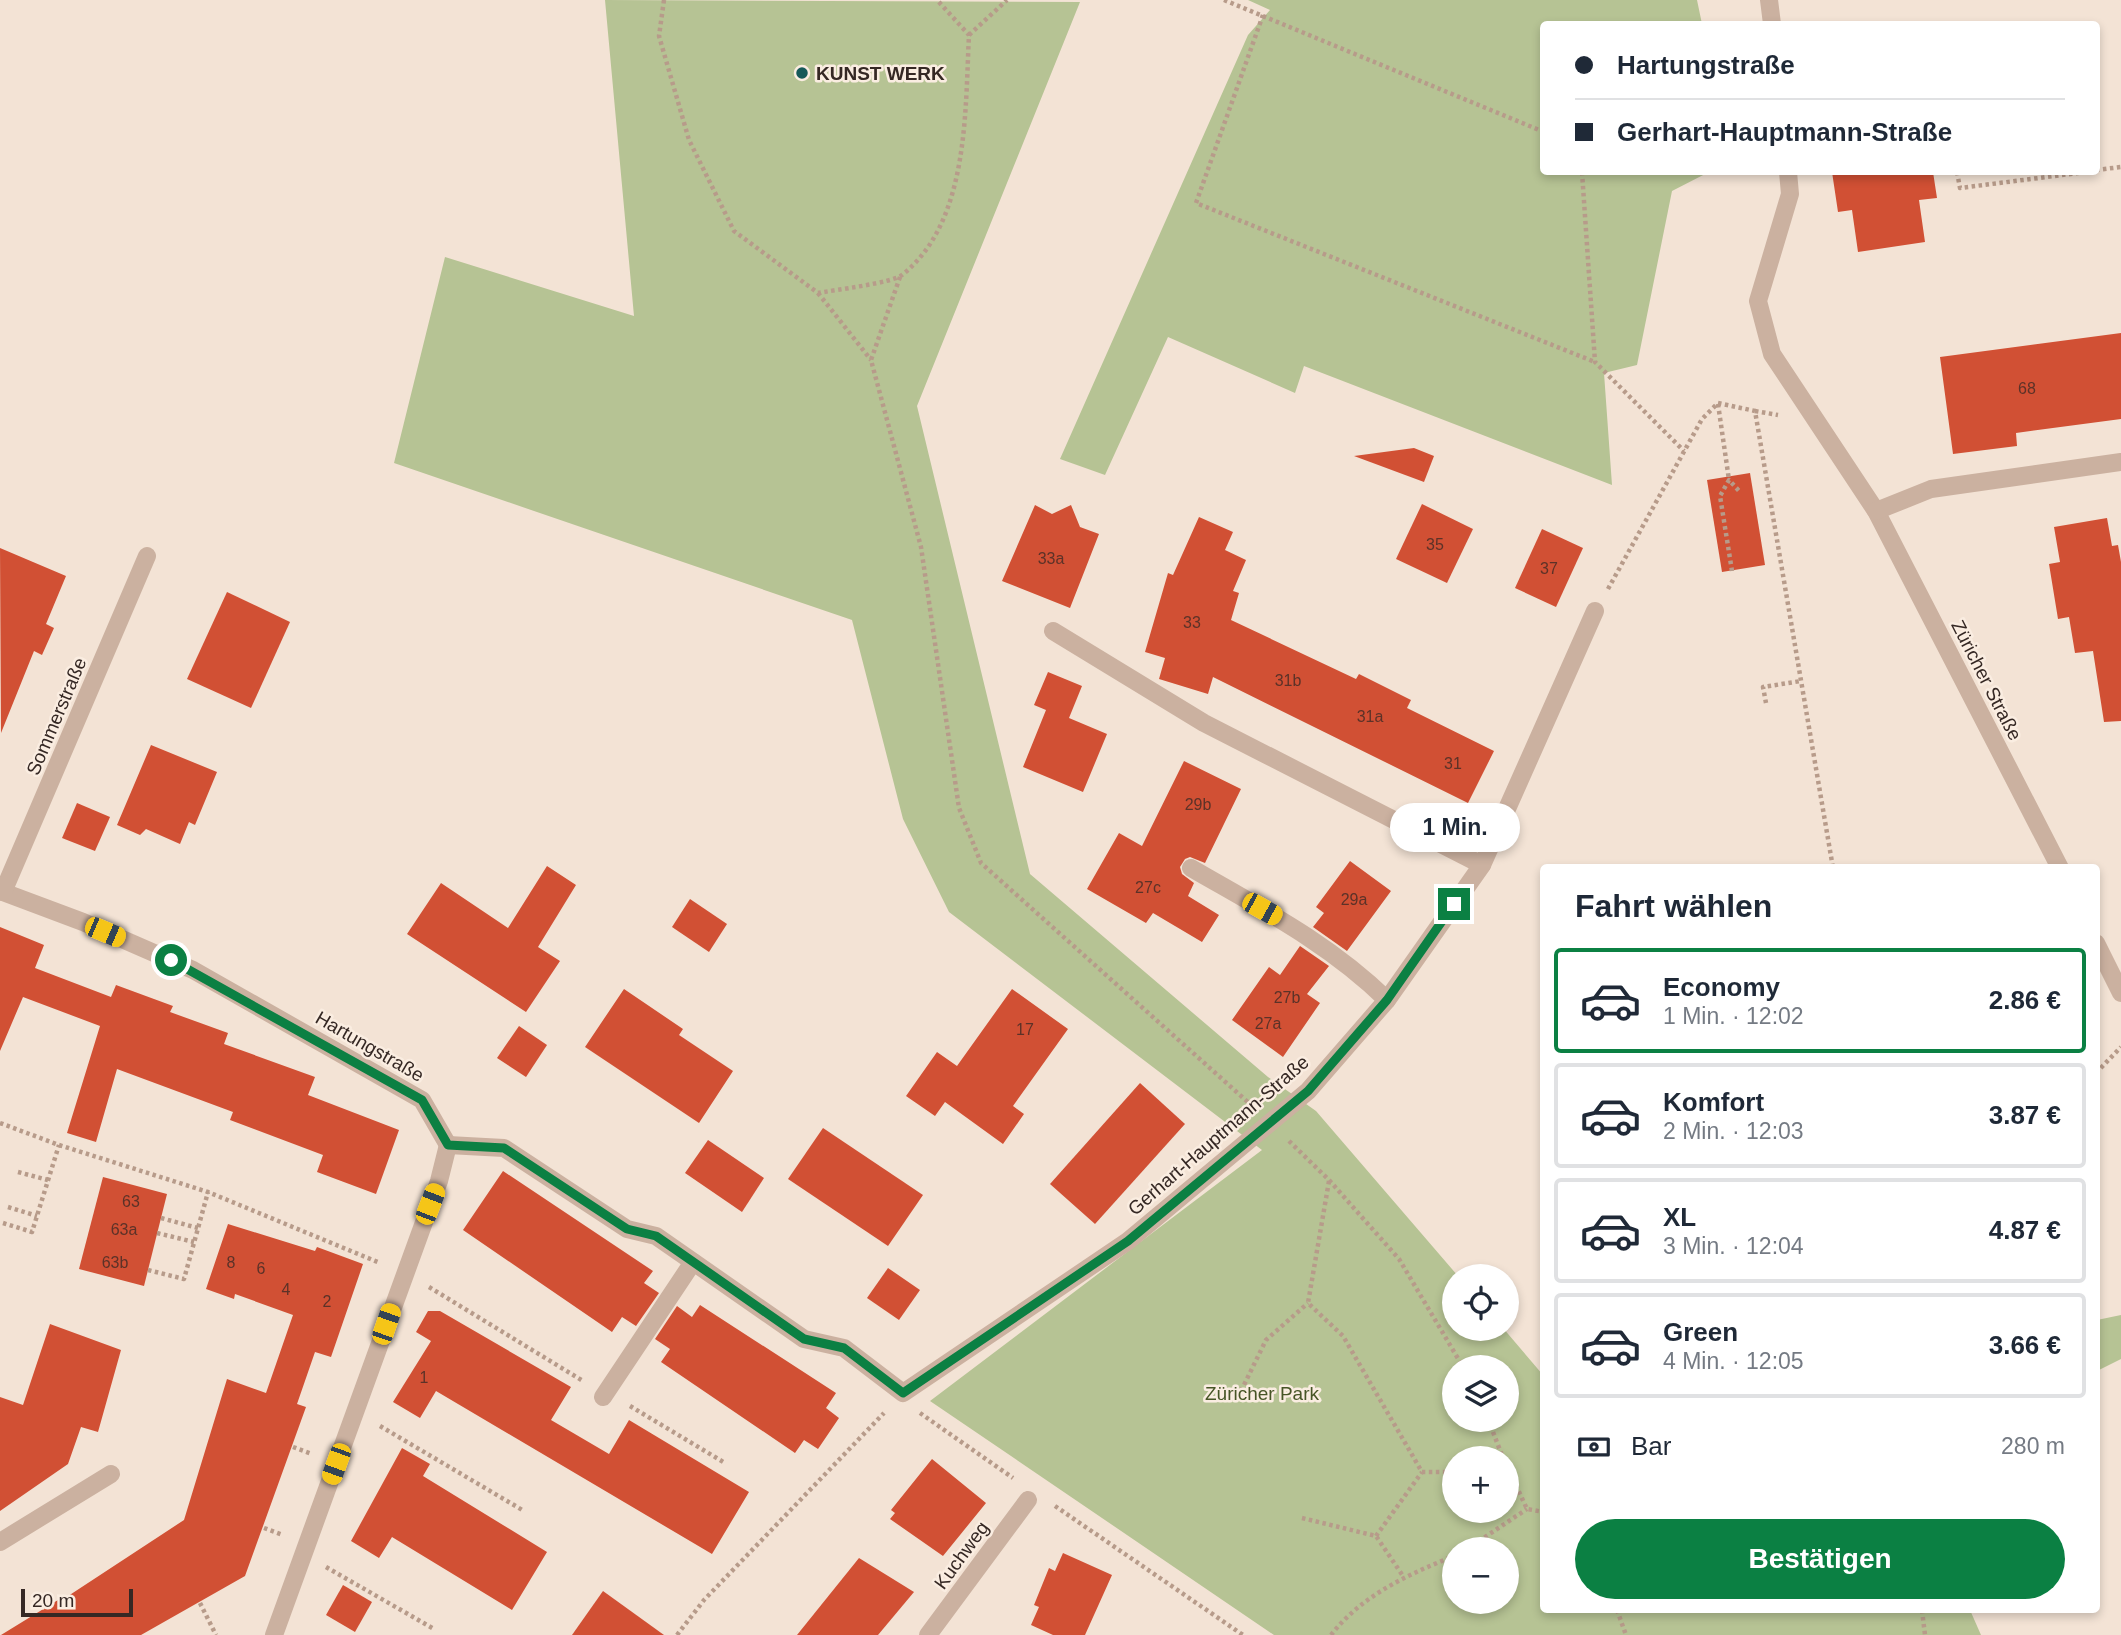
<!DOCTYPE html>
<html lang="de">
<head>
<meta charset="utf-8">
<style>
  :root { --surface:#fff; --page:#f2f2f3; --text:#1f2937; --muted:#747a83; --line:#e0e1e3; --accent:#0b8043 }
  body { margin:0; font-family:Arial,sans-serif; background:var(--page); color:var(--text); height:100vh; display:flex; flex-direction:column; font-size:26px; white-space:nowrap }
  * { box-sizing:border-box; margin:0 }
  p { font-size:23px; color:var(--muted) }
  .icon { flex:none; width:38px; height:38px; fill:none; stroke:currentColor; stroke-width:2; stroke-linecap:round; stroke-linejoin:round }
  .map { position:relative; flex:1; overflow:hidden }
  .drawer { position:absolute; left:1540px; top:864px; width:560px; height:749px; display:flex; flex-direction:column; background:var(--surface); border-radius:7px; box-shadow:0 4px 10px #0003 }
  .drawer>* { flex:none }
  .top-card { position:absolute; left:1540px; top:21px; width:560px; height:154px; border-radius:7px; box-shadow:0 4px 10px #0003; display:grid; align-content:center; height:154px; padding:0 35px; background:var(--surface) }
  .tools { position:absolute; left:1442px; top:1264px; display:grid; gap:14px }
  .tools a { display:grid; place-items:center; width:77px; height:77px; border-radius:50%; background:var(--surface); box-shadow:0 4px 10px #0003; font-size:35px }
  .scale { position:absolute; left:21px; bottom:18px; width:112px; box-sizing:border-box; padding-left:7px; border:4px solid #352824; border-top:0; font-size:19px; line-height:24px; white-space:nowrap; color:#352824; -webkit-text-stroke:5px #faede1; paint-order:stroke }
  .end { position:absolute; width:32px; height:32px; margin:-16px; border:9px solid #0b8043; background:#fff; box-shadow:0 0 0 4px #fff }
  .from { border-radius:50% }
  .bubble { position:absolute; height:49px; border-radius:24px; background:var(--surface); box-shadow:0 4px 10px #0003; font-size:23px; font-weight:600; line-height:49px; text-align:center }
  .car { position:absolute; width:21px; height:42px; margin:-21px -10px; border-radius:9px; box-shadow:0 0 5px 2px #0007; background:linear-gradient(#f5c518 24%,#345 0 40%,#f5c518 0 76%,#345 0 86%,#f5c518 0) }
  .top-card b { display:flex; align-items:center; gap:24px; height:66px; font-size:26px }
  .top-card b+b { border-top:2px solid var(--line) }
  .top-card i { width:18px; height:18px; background:var(--text) }
  ul { padding:0; list-style:none }
  li { display:flex; align-items:center; gap:21px; height:105px; margin:0 14px 10px; padding:0 21px; border:4px solid var(--line); border-radius:7px }
  li div { flex:1 }
  li b { display:block; font-size:26px }
  li em { font-style:normal; font-weight:600 }
  li.on { border-color:var(--accent) }
  li>.icon { width:63px; height:63px; stroke-width:1.5 }
  h2 { padding:0 35px; font-size:32px; line-height:84px }
  .pay { display:flex; align-items:center; gap:18px; height:77px; padding:0 35px; font-size:26px }
  .pay p { margin-inline-start:auto }
  .primary-button { display:flex; gap:14px; margin-top:auto; padding:14px 35px }
  .primary-button a { flex:1; height:80px; border-radius:42px; background:var(--accent); color:#fff; font-size:28px; font-weight:600; line-height:80px; text-align:center }
  .map>svg:first-child { display:block }
  .green { fill:#b6c394; fill-rule:evenodd }
  .building { fill:#d15034 }
  .lines { fill:none; stroke-linecap:round; stroke-linejoin:round }
  .path { stroke:#b79b8a; stroke-width:4.5; stroke-dasharray:3.5 3.5; stroke-linecap:butt }
  .minor { stroke:#cbb1a0; stroke-width:18 }
  .route { stroke:#0b8043; stroke-width:9 }
  .poi-dot { fill:#165959; stroke:#faede1; stroke-width:2.5 }
  .labels { text-anchor:middle; stroke-width:5; stroke-linejoin:round; paint-order:stroke }
  .number-label { font-size:16px; fill:#5c3228 }
  .poi-label { font-size:19px; font-weight:bold; fill:#352824; stroke:#faede1; text-anchor:start }
  .street-label { font-size:19px; fill:#352824; stroke:#faede1 }
  .park-label { font-size:19px; fill:#475526; stroke:#faede1 }
</style>
</head>
<body>
<div class="map">
<svg width="2121" height="1635" viewBox="0 0 2121 1635">
  <rect width="100%" height="100%" fill="#f3e3d5"/>
  <g class="green">
    <path d="M605,0l475,2 -163,404 113,468 238,203 48,34 142,165h-4v52h49l40,47 1,235h426l11,25h-707l-344,-234 332,-251 -313,-238 -46,-93 -51,-199 -458,-157 51,-206 189,59zM1454,1367h53v52h-53zM1454,1458h53v52h-53zM1454,1549h53v52h-53z"/>
    <path d="M1248,0h449l5,24h-158v148h165l-37,19 -35,174 -33,8 8,112 -308,-119 -9,27 -127,-56 -63,138 -45,-16 188,-424 22,-25z"/>
    <path d="M2121,1315v44l-24,12v-51z"/>
  </g>
  <g class="building">
    <path d="M1832,172h101l4,26 -18,2 6,42 -67,10 -6,-42 -14,2z"/>
    <path d="M2121,333v86l-105,14 1,13 -64,8 -13,-97z"/>
    <path d="M1414,448l20,8 -10,26 -70,-26z"/>
    <path d="M1750,473l15,92 -43,7 -15,-92z"/>
    <path d="M1422,504l51,25 -26,54 -51,-24z"/>
    <path d="M1035,505l17,9 19,-9 9,22 19,7 -29,74 -68,-27z"/>
    <path d="M1199,517l34,15 -8,18 21,10 -13,31 6,2 -8,27 125,59 3,-5 52,26 -4,8 87,43 -26,52 -255,-126 -5,17 -49,-15 6,-21 -20,-6 23,-79 5,2z"/>
    <path d="M2107,518l5,28 6,-1 3,17v159l-17,1 -11,-71 -18,2 -6,-36 -11,2 -9,-55 11,-2 -6,-35z"/>
    <path d="M1542,529l41,19 -27,59 -41,-19z"/>
    <path d="M0,548l66,28 -20,48 8,4 -12,27 -8,-4 -33,82z"/>
    <path d="M227,592l63,30 -39,86 -64,-29z"/>
    <path d="M1048,672l34,14 -13,32 38,16 -24,58 -60,-25 23,-57 -12,-5z"/>
    <path d="M151,745l66,27 -22,53 -6,-3 -9,22 -34,-15 -6,6 -23,-10z"/>
    <path d="M1184,761l57,28 -36,74 -15,-6 -5,2 -5,8 2,7 12,9 -6,13 31,19 -17,27 -49,-29 -7,10 -59,-34 32,-56 23,13z"/>
    <path d="M77,803l33,14 -15,34 -33,-13z"/>
    <path d="M1350,861l41,30 -44,60 -34,-24 11,-14 -8,-6z"/>
    <path d="M547,866l29,19 -38,62 22,14 -34,51 -119,-78 34,-51 67,45z"/>
    <path d="M690,899l37,25 -18,28 -37,-25z"/>
    <path d="M0,927l44,18 -9,23 76,29 5,-12 57,21 -3,6 58,21 -4,11 91,33 -7,18 91,35 -23,64 -59,-22 6,-17 -93,-35 3,-8 -116,-43 -21,73 -29,-9 33,-107 -77,-29 -23,54z"/>
    <path d="M1300,946l29,20 -22,28 13,9 -37,54 -51,-37 37,-53 11,8z"/>
    <path d="M624,989l59,40 -4,6 54,36 -34,52 -114,-76z"/>
    <path d="M1012,989l56,40 -55,77 11,8 -21,30 -58,-42 -10,14 -29,-20 31,-44 20,14z"/>
    <path d="M519,1026l28,19 -21,32 -29,-19z"/>
    <path d="M1140,1083l45,41 -90,100 -45,-40z"/>
    <path d="M823,1128l100,67 -35,51 -100,-67z"/>
    <path d="M708,1140l56,38 -22,34 -57,-39z"/>
    <path d="M503,1171l150,100 -9,12 15,10 -23,33 -14,-9 -10,15 -149,-102z"/>
    <path d="M103,1177l64,17 -23,92 -65,-17z"/>
    <path d="M228,1224l87,27 2,-4 46,17 -32,93 -16,-5 -18,52 9,3 -61,169 -104,59h-140l57,-35 1,2 125,-82 43,-141 39,14 27,-78 -58,-21 -1,5 -28,-10z"/>
    <path d="M888,1268l32,22 -21,30 -32,-22z"/>
    <path d="M700,1305l136,88 -10,15 13,10 -21,31 -14,-9 -9,13 -134,-91 9,-13 -15,-10 22,-33 15,11z"/>
    <path d="M428,1311h12l131,76 -20,33 58,34 20,-34 120,72 -37,62 -276,-163 -16,27 -27,-16 38,-61 -15,-9z"/>
    <path d="M50,1324l71,26 -23,82 -17,-5 -13,37 -68,47v-114l23,8z"/>
    <path d="M402,1448l28,16 -7,12 124,76 -35,58 -120,-73 -13,21 -28,-17z"/>
    <path d="M932,1459l54,44 -43,53 -53,-37 5,-6 -4,-3z"/>
    <path d="M1063,1553l49,22 -27,60h-32l-22,-10 8,-18 -5,-2 15,-37 6,3z"/>
    <path d="M859,1558l55,34 -36,43h-81z"/>
    <path d="M343,1585l29,17 -17,30 -29,-17z"/>
    <path d="M603,1591l61,44h-92z"/>
  </g>
  <g class="lines">
    <g class="path">
      <path d="M664,0l-5,36 30,104 45,91 84,62c16,-3 74,-10 84,-18 67,-53 63,-163 67,-240l-32,-35"/>
      <path d="M1224,0l320,132"/>
      <path d="M1263,15l-67,188 399,159"/>
      <path d="M969,35l38,-35"/>
      <path d="M2096,170l25,-3"/>
      <path d="M1582,172l13,190 89,89"/>
      <path d="M1957,172l3,16 126,-16"/>
      <path d="M900,277l-29,83 50,187 38,261 22,55 269,241"/>
      <path d="M818,293l53,67"/>
      <path d="M1718,403l37,8 78,457"/>
      <path d="M1718,404l11,76"/>
      <path d="M1755,411l23,4"/>
      <path d="M1732,571l-12,-75 9,-16 12,13"/>
      <path d="M1608,589l94,-170 16,-16"/>
      <path d="M1766,703l-3,-16 38,-6"/>
      <path d="M2096,1073l25,-26"/>
      <path d="M0,1123l59,22 149,47 172,71"/>
      <path d="M1289,1141l40,39 70,79 64,108"/>
      <path d="M18,1172l30,8"/>
      <path d="M1329,1181l-21,122 35,33 79,136h32"/>
      <path d="M8,1207l29,9"/>
      <path d="M161,1218l37,10"/>
      <path d="M3,1223l29,9 27,-87"/>
      <path d="M157,1233l37,9"/>
      <path d="M148,1270l36,9 24,-87"/>
      <path d="M429,1287l154,94"/>
      <path d="M1241,1391l25,-51 42,-37"/>
      <path d="M630,1406l95,57"/>
      <path d="M920,1413l93,65"/>
      <path d="M1488,1419l15,39"/>
      <path d="M380,1426l144,85"/>
      <path d="M293,1447l19,7"/>
      <path d="M1507,1466l20,43 17,3"/>
      <path d="M1055,1506l188,129"/>
      <path d="M1302,1518l74,18 27,40"/>
      <path d="M264,1528l19,7"/>
      <path d="M1376,1536l46,-64"/>
      <path d="M1467,1549l60,-40"/>
      <path d="M326,1567l108,62"/>
      <path d="M200,1603l16,32"/>
      <path d="M1617,1610l9,25"/>
      <path d="M1922,1610l3,25"/>
      <path d="M677,1635l27,-35 180,-187"/>
      <path d="M1331,1635c31,-40 78,-61 123,-79"/>
    </g>
    <g class="minor">
      <path d="M1769,0l3,24"/>
      <path d="M1788,172l2,22 -32,107 14,53 104,157 184,357"/>
      <path d="M1876,511l55,-22 190,-27"/>
      <path d="M1053,631l151,92 278,142"/>
      <path d="M1191,868c69,40 138,75 196,132"/>
      <path d="M0,891l83,31 110,48 229,130 26,45"/>
      <path d="M3,892l144,-336"/>
      <path d="M2096,943l25,50"/>
      <path d="M448,1145l56,3 123,81 29,7 148,103 40,9 59,45 225,-152 180,-150 79,-91 95,-135 113,-254"/>
      <path d="M603,1397l90,-135"/>
      <path d="M0,1542l111,-68"/>
      <path d="M274,1635l165,-454 9,-36"/>
      <path d="M928,1635l100,-135"/>
    </g>
  </g>
  <g class="lines">
    <path class="route" d="M171,960l251,140 26,45 56,3 123,81 29,7 148,103 40,9 59,45 225,-152 180,-150 79,-91 67,-96"/>
  </g>
  <circle class="poi-dot" cx="802" cy="73" r="7"/>
  <g class="labels">
    <g class="number-label">
      <text x="2027" y="394">68</text>
      <text x="1435" y="550">35</text>
      <text x="1051" y="564">33a</text>
      <text x="1549" y="574">37</text>
      <text x="1192" y="628">33</text>
      <text x="1288" y="686">31b</text>
      <text x="1370" y="722">31a</text>
      <text x="1453" y="769">31</text>
      <text x="1198" y="810">29b</text>
      <text x="1148" y="893">27c</text>
      <text x="1354" y="905">29a</text>
      <text x="1287" y="1003">27b</text>
      <text x="1268" y="1029">27a</text>
      <text x="1025" y="1035">17</text>
      <text x="131" y="1207">63</text>
      <text x="124" y="1235">63a</text>
      <text x="115" y="1268">63b</text>
      <text x="231" y="1268">8</text>
      <text x="261" y="1274">6</text>
      <text x="286" y="1295">4</text>
      <text x="327" y="1307">2</text>
      <text x="424" y="1383">1</text>
    </g>
    <g class="poi-label">
      <text x="816" y="80">KUNST WERK</text>
    </g>
    <g class="street-label">
      <text transform="translate(1987 680) rotate(63)" y="7">Züricher Straße</text>
      <text transform="translate(56 716) rotate(-67)" y="7">Sommerstraße</text>
      <text transform="translate(370 1046) rotate(30)" y="7">Hartungstraße</text>
      <text transform="translate(1218 1135) rotate(-41)" y="7">Gerhart-Hauptmann-Straße</text>
      <text transform="translate(961 1555) rotate(-54)" y="7">Kuchweg</text>
    </g>
    <g class="park-label">
      <text x="1262" y="1400">Züricher Park</text>
    </g>
  </g>
</svg>
<div class="tools">
<a><svg class="icon" aria-label="locate" viewBox="0 0 24 24"><circle cx="12" cy="12" r="6"/><path d="M12 2v4M12 18v4M2 12h4M18 12h4"/></svg></a>
<a><svg class="icon" aria-label="layers" viewBox="0 0 24 24"><path d="M12 4l9 5-9 5-9-5zM3 14l9 5 9-5"/></svg></a>
<a>+</a>
<a>−</a>
</div>
<div class="scale">20 m</div>
<i class="end from" style="left:171px;top:960px"></i>
<i class="end" style="left:1454px;top:904px"></i>
<div class="bubble" style="left:1390px;top:803px;width:130px">1 Min.</div>
<i class="car" style="left:1262px;top:909px;rotate:119deg"></i>
<i class="car" style="left:105px;top:932px;rotate:113deg"></i>
<i class="car" style="left:430px;top:1204px;rotate:21deg"></i>
<i class="car" style="left:386px;top:1324px;rotate:19deg"></i>
<i class="car" style="left:336px;top:1464px;rotate:200deg"></i>
<div class="top-card">
<b><i class="from"></i>Hartungstraße</b>
<b><i></i>Gerhart-Hauptmann-Straße</b>
</div>
<section class="drawer">
<h2>Fahrt wählen</h2>
<ul>
<li class="on"><svg class="icon" aria-label="car" viewBox="0 0 24 24"><path d="M5 17H2v-5l4-1 3-4h7l3 4 3 1v5h-3M9 17h6M6 11h13"/><circle cx="7" cy="17" r="2"/><circle cx="17" cy="17" r="2"/></svg><div><b>Economy</b><p>1 Min. · 12:02</p></div><em>2.86 €</em></li>
<li><svg class="icon" aria-label="car" viewBox="0 0 24 24"><path d="M5 17H2v-5l4-1 3-4h7l3 4 3 1v5h-3M9 17h6M6 11h13"/><circle cx="7" cy="17" r="2"/><circle cx="17" cy="17" r="2"/></svg><div><b>Komfort</b><p>2 Min. · 12:03</p></div><em>3.87 €</em></li>
<li><svg class="icon" aria-label="car" viewBox="0 0 24 24"><path d="M5 17H2v-5l4-1 3-4h7l3 4 3 1v5h-3M9 17h6M6 11h13"/><circle cx="7" cy="17" r="2"/><circle cx="17" cy="17" r="2"/></svg><div><b>XL</b><p>3 Min. · 12:04</p></div><em>4.87 €</em></li>
<li><svg class="icon" aria-label="car" viewBox="0 0 24 24"><path d="M5 17H2v-5l4-1 3-4h7l3 4 3 1v5h-3M9 17h6M6 11h13"/><circle cx="7" cy="17" r="2"/><circle cx="17" cy="17" r="2"/></svg><div><b>Green</b><p>4 Min. · 12:05</p></div><em>3.66 €</em></li>
</ul>
<div class="pay"><svg class="icon" aria-label="cash" viewBox="0 0 24 24"><path d="M3 7h18v10H3z"/><circle cx="12" cy="12" r="2"/></svg>Bar<p>280 m</p></div>
<div class="primary-button"><a>Bestätigen</a></div>
</section>
</div>
</body>
</html>
